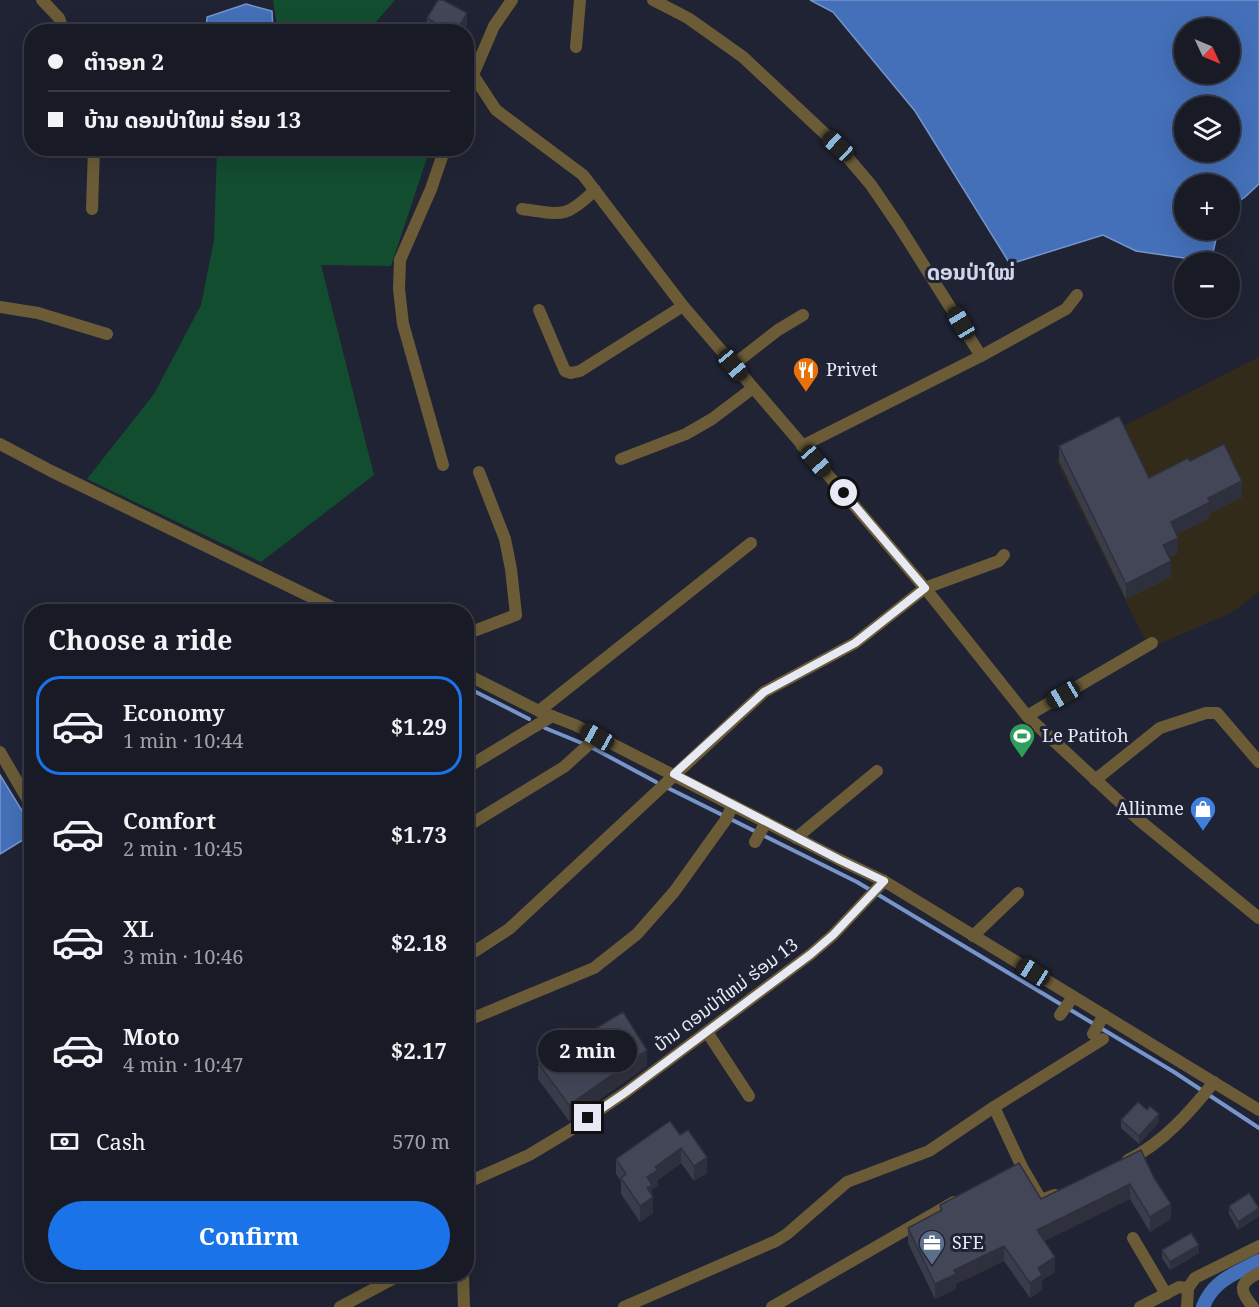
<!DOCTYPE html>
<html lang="en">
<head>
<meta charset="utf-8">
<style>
  :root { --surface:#181a26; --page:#21232e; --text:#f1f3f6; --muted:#9fa1a7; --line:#363843; --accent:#1a73e8 }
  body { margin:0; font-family:"Noto Serif","Noto Sans Lao",serif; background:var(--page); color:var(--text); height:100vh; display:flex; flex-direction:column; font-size:22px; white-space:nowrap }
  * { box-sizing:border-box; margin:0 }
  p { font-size:20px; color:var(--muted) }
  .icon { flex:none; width:33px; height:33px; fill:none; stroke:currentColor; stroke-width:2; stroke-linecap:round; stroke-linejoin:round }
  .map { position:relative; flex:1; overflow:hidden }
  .details { position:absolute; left:24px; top:604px; width:450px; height:678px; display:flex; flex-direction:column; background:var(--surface); border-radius:24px; box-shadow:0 6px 24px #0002,0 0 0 2px var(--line) }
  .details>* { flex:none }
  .hud { position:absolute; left:24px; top:24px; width:450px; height:132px; border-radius:24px; box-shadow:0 6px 24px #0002,0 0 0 2px var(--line); display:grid; align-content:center; height:132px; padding:0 24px; background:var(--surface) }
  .needle { width:39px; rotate:134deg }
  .tools { position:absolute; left:1174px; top:18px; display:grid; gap:12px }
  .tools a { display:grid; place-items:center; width:66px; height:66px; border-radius:50%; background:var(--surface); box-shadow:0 6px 24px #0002,0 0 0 2px var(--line); font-size:30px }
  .end { position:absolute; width:27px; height:27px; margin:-14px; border:8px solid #e7eaf4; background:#111; box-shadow:0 0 0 3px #111 }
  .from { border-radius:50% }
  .bubble { position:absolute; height:42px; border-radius:21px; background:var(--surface); box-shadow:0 6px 24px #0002,0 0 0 2px var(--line); font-size:20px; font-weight:700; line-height:42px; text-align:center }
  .car { position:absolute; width:18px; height:36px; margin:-18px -9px; border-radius:8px; box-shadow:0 0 4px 2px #0007; background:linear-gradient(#222 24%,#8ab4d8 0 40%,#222 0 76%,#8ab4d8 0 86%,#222 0) }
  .hud b { display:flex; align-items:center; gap:21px; height:57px; font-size:22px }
  .hud b+b { border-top:2px solid var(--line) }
  .hud i { width:15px; height:15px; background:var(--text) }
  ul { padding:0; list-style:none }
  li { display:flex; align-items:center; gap:18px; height:99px; margin:0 12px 9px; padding:0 12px; border:3px solid transparent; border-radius:24px }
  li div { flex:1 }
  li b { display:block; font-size:22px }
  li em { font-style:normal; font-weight:700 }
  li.selected { border-color:var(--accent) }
  li>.icon { width:54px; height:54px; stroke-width:1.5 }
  h2 { padding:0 24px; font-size:27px; line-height:72px }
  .pay { display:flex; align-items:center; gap:15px; height:66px; padding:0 24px; font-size:22px }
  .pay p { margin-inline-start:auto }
  .button { display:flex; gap:12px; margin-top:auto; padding:12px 24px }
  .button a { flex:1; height:69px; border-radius:36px; background:var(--accent); color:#fff; font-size:24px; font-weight:700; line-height:69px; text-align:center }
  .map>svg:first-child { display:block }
  .industrial { fill:#322b1a }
  .green { fill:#134d30 }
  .water { fill:#4470b9; stroke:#7595cb; stroke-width:1.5; fill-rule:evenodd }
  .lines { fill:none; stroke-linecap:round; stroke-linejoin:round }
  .stream { stroke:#7595cb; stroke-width:4 }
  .canal { stroke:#4470b9; stroke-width:14 }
  .minor { stroke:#6b5c37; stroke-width:12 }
  .wall { fill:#393c4b }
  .shaded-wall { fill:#2e313d }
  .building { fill:#424657; stroke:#2e313d; stroke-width:1.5 }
  .route { stroke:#e7eaf4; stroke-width:8 }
  .labels { text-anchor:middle; stroke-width:6; stroke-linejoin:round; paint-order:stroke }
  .poi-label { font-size:18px; fill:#e7eaf4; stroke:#202333; text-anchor:start }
  .street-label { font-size:18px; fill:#e7eaf4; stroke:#202333 }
  .quarter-label { font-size:21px; font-weight:bold; fill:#cfd5ea; stroke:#202333 }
</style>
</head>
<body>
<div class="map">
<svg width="1259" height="1307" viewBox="0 0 1259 1307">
  <rect width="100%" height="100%" fill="#202333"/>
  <path class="industrial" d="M1259,357v235l-28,21 -82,35 -93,-188z"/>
  <g class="green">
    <path d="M273,0h122l-26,30 4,1 -95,1z"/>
    <path d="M217,149h213l-39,117 -70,-1 53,210 -113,87 -174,-83 67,-85 47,-89 13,-65z"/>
  </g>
  <g class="water">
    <path d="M810,0h449v184l-14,13 -15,10v-23h-45v46h33l-7,32 -75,-11 -33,-16 -93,29 -95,-153 -82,-99zM1185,28h45v46h-45zM1185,106h45v46h-45z"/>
    <path d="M246,4l26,7 1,20h-67l1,-14z"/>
    <path d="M0,775l32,52 -1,8 -31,19z"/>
  </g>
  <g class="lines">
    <g class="stream">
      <path d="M275,604l21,8"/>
      <path d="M466,687l63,32"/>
      <path d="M545,728l39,16"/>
      <path d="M591,747l65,35"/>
      <path d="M666,787l191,95 205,123"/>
      <path d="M1069,1009l105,63 85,56"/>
    </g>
    <path class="canal" d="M1203,1307c10,-27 32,-33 56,-46"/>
    <g class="minor">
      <path d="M42,0l17,18 5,14"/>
      <path d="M512,0l-18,26 -21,49 23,35 87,65 100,131 242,282 102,128 112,104 120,98"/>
      <path d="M653,0l35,18 55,39 95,89 33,39 28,41 82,130"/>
      <path d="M576,47l4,-47"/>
      <path d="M466,93l7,-18"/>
      <path d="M92,209l2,-61"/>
      <path d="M522,209c39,5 42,11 73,-19"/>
      <path d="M0,307l38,6 69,21"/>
      <path d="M539,310l26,61 6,2 9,-2 103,-65"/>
      <path d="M733,365l45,-35 25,-15"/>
      <path d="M0,444l51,27 291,141"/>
      <path d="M802,446l179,-90 85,-47 11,-14"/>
      <path d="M621,459l65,-25 26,-15 41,-31"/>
      <path d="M443,465l-40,-141 -4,-35 1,-29 31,-71 14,-41"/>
      <path d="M466,634l50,-19 -5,-46 -6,-30 -26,-67"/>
      <path d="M466,674l73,37 36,14 265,135 44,21 375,229"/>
      <path d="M539,711l212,-168"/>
      <path d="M1027,716l125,-73"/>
      <path d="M0,752l32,55"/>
      <path d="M466,768l86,-52"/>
      <path d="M1095,780l65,-52 46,-15h11l42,49"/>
      <path d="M466,827l98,-60 33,-30"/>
      <path d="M796,838l81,-67"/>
      <path d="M755,842l11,-20"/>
      <path d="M973,936l45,-43"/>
      <path d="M466,957l43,-28 255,-237 91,-49 70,-55 74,-27 5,-6"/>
      <path d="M1060,1015l13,-18"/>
      <path d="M466,1021l128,-53 43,-34 37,-42 51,-71 8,-16"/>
      <path d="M707,1032l42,64"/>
      <path d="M1093,1034l11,-19"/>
      <path d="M994,1107l28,60 19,33 14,-5"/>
      <path d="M1128,1160c34,-16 63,-49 86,-78"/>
      <path d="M466,1183l63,-28 40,-24 57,-39 185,-138 22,-19 51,-54"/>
      <path d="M1133,1238l33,56"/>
      <path d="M463,1275l1,32"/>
      <path d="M340,1307l60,-32"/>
      <path d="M624,1307l152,-66 11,-7 60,-52 82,-31 65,-44 109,-68"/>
      <path d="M772,1307l182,-105"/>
      <path d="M1140,1307l39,-20 9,1"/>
      <path d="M1187,1307l1,-19 7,-10 64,-32"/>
      <path d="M1253,1307c-13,-16 -16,-24 6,-34"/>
    </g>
  </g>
  <g class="wall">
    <path d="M427,18l40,7 -4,7h-33l-3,-2z"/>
    <path d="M1059,446l90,32 41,-17 52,36 -32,16v5l-33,16 1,19 -9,5 2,19 -45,22 -67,-138z"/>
    <path d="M538,1063l109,3 -78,55 -31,-42z"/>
    <path d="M1121,1120l38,2 -20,22 -18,-16z"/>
    <path d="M670,1121l37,52 -13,8 -13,-18 -23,17v6l-6,3 1,24 -13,9 -19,-28v-13l-5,-7v-15z"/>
    <path d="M1141,1150l30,69 -21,13 -20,-33 -86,42 11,31 -13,8v10l-12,8 -26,-37 -48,23v5l-21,10 -27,-56v-15l32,-16v-7l101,-6z"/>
    <path d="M1229,1206l30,10 -21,14 -9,-16z"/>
    <path d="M1162,1250l37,3 -29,17 -8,-12z"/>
  </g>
  <g class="shaded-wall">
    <path d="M467,13v12l-4,7h-7z"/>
    <path d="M1242,481v16l-32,16v5l-39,19v-15l37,-24z"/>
    <path d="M1178,538v15l-15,8v-16z"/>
    <path d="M1171,561v16l-45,22v-15z"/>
    <path d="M647,1050v16l-78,55v-16z"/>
    <path d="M1159,1114v8l-20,22v-8z"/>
    <path d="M681,1148v15l-23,17v6l-6,3 1,24 -13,9v-16l7,-29 8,-10z"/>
    <path d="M707,1157v16l-13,8v-15z"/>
    <path d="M1130,1184v15l-93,46v-15z"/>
    <path d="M1171,1204v15l-21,13v-15z"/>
    <path d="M1259,1208v8l-21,14v-8z"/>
    <path d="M1199,1245v8l-29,17v-8z"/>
    <path d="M1004,1246v15l-48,23v5l-21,10v-15l19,-14z"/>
    <path d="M1055,1257v15l-13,8v10l-12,8v-15l8,-15z"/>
  </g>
  <g class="building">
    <path d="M438,0h5l24,13 -11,19h-6l-23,-14z"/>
    <path d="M1119,416l30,62 39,-20 2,3 34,-17 18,37 -34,17 2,4 -39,20 7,16 -15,7 8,16 -45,23 -67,-138z"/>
    <path d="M623,1012l24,38 -78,55 -31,-42z"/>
    <path d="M1138,1102l9,8 3,-4 9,8 -20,22 -18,-16z"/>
    <path d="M670,1121l10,14 8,-5 19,27 -13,9 -13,-18 -26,19 3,3 -11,7 5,8 -5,3 6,9 -13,9 -19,-28 5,-4 -10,-15z"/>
    <path d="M1141,1150l13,28 17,26 -21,13 -20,-33 -93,46 18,27 -17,11 4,7 -12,8 -26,-37 -50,24 2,4 -21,10 -27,-56 34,-18 -2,-5 79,-42 22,36z"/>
    <path d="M1249,1193l10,15 -21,14 -9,-16z"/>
    <path d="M1191,1233l8,12 -29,17 -8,-12z"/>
  </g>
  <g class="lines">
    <path class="route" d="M588,1118l38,-26 185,-138 22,-19 51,-54 -44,-21 -166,-86 90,-82 91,-49 70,-55 -81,-95"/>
  </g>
  <defs>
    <g id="restaurant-pin" transform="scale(1.35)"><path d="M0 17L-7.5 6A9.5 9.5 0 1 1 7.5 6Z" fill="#e8710a" stroke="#202333"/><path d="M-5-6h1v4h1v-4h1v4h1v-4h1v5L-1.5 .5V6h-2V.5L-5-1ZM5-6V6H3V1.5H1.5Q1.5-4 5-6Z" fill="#fff"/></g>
    <g id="stadium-pin" transform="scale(1.35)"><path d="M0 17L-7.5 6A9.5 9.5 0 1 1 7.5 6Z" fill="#2e9e5b" stroke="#202333"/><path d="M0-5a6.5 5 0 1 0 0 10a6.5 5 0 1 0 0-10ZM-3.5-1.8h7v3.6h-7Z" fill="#fff"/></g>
    <g id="shop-pin" transform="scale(1.35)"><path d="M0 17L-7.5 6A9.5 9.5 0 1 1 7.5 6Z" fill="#3f7fe0" stroke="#202333"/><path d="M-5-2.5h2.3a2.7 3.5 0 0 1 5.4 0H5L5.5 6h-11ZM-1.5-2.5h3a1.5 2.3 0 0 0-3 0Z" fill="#fff"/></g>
    <g id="office-pin" transform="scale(1.35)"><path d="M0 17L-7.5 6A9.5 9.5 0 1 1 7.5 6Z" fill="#5c6f8a" stroke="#202333"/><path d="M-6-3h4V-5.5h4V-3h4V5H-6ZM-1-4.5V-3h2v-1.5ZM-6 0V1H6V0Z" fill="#fff"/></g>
  </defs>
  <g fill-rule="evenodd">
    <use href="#restaurant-pin" x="806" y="370"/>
    <use href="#stadium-pin" x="1022" y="736"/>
    <use href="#shop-pin" x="1203" y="809"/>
    <use href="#office-pin" x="932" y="1243"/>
  </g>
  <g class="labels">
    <g class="poi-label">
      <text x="826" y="376">Privet</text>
      <text x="1042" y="742">Le Patitoh</text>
      <text x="1184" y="815" text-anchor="end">Allinme</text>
      <text x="952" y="1249">SFE</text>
    </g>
    <g class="street-label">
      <text transform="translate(726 995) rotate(-37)" y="6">ບ້ານ ດອນປ່າໃຫມ່ ຮ່ອມ 13</text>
    </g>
    <g class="quarter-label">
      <text x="971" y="280">ດອນປ່າໃໝ່</text>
    </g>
  </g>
</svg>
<div class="tools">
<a><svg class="needle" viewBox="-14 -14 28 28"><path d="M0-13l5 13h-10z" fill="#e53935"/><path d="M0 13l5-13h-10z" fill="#9fa1a7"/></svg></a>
<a><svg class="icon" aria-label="layers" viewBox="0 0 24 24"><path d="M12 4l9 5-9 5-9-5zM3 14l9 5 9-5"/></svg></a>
<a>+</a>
<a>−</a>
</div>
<i class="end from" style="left:844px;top:493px"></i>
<i class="end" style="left:588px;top:1118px"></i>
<div class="bubble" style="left:538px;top:1030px;width:99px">2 min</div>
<i class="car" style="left:838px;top:146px;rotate:313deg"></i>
<i class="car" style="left:961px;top:323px;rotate:329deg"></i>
<i class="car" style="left:733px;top:365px;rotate:140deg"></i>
<i class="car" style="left:816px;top:461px;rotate:139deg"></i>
<i class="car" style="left:1063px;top:695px;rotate:240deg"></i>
<i class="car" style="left:597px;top:737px;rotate:299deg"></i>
<i class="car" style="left:1033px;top:972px;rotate:302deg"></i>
<div class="hud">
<b><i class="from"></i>ຕຳຈອກ 2</b>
<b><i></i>ບ້ານ ດອນປ່າໃຫມ່ ຮ່ອມ 13</b>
</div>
<section class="details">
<h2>Choose a ride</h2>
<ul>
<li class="selected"><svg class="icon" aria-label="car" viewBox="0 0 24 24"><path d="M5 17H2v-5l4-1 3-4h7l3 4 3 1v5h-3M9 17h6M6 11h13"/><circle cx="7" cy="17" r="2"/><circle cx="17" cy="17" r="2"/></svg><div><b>Economy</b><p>1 min · 10:44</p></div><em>$1.29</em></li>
<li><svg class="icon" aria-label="car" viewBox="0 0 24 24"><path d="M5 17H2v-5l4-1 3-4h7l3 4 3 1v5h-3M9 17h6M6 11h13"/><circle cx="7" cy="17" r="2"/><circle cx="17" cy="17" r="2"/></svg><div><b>Comfort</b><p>2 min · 10:45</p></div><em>$1.73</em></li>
<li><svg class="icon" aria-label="car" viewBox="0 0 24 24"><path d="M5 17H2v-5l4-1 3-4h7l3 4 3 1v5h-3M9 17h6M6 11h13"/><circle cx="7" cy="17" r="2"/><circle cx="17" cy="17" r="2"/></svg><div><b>XL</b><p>3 min · 10:46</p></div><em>$2.18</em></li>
<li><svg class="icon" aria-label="car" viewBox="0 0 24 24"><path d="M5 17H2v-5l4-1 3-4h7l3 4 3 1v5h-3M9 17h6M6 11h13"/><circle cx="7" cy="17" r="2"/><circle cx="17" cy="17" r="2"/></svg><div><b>Moto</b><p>4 min · 10:47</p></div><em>$2.17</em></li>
</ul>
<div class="pay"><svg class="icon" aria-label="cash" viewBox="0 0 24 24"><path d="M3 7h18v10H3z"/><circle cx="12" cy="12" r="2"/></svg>Cash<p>570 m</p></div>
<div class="button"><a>Confirm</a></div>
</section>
</div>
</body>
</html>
